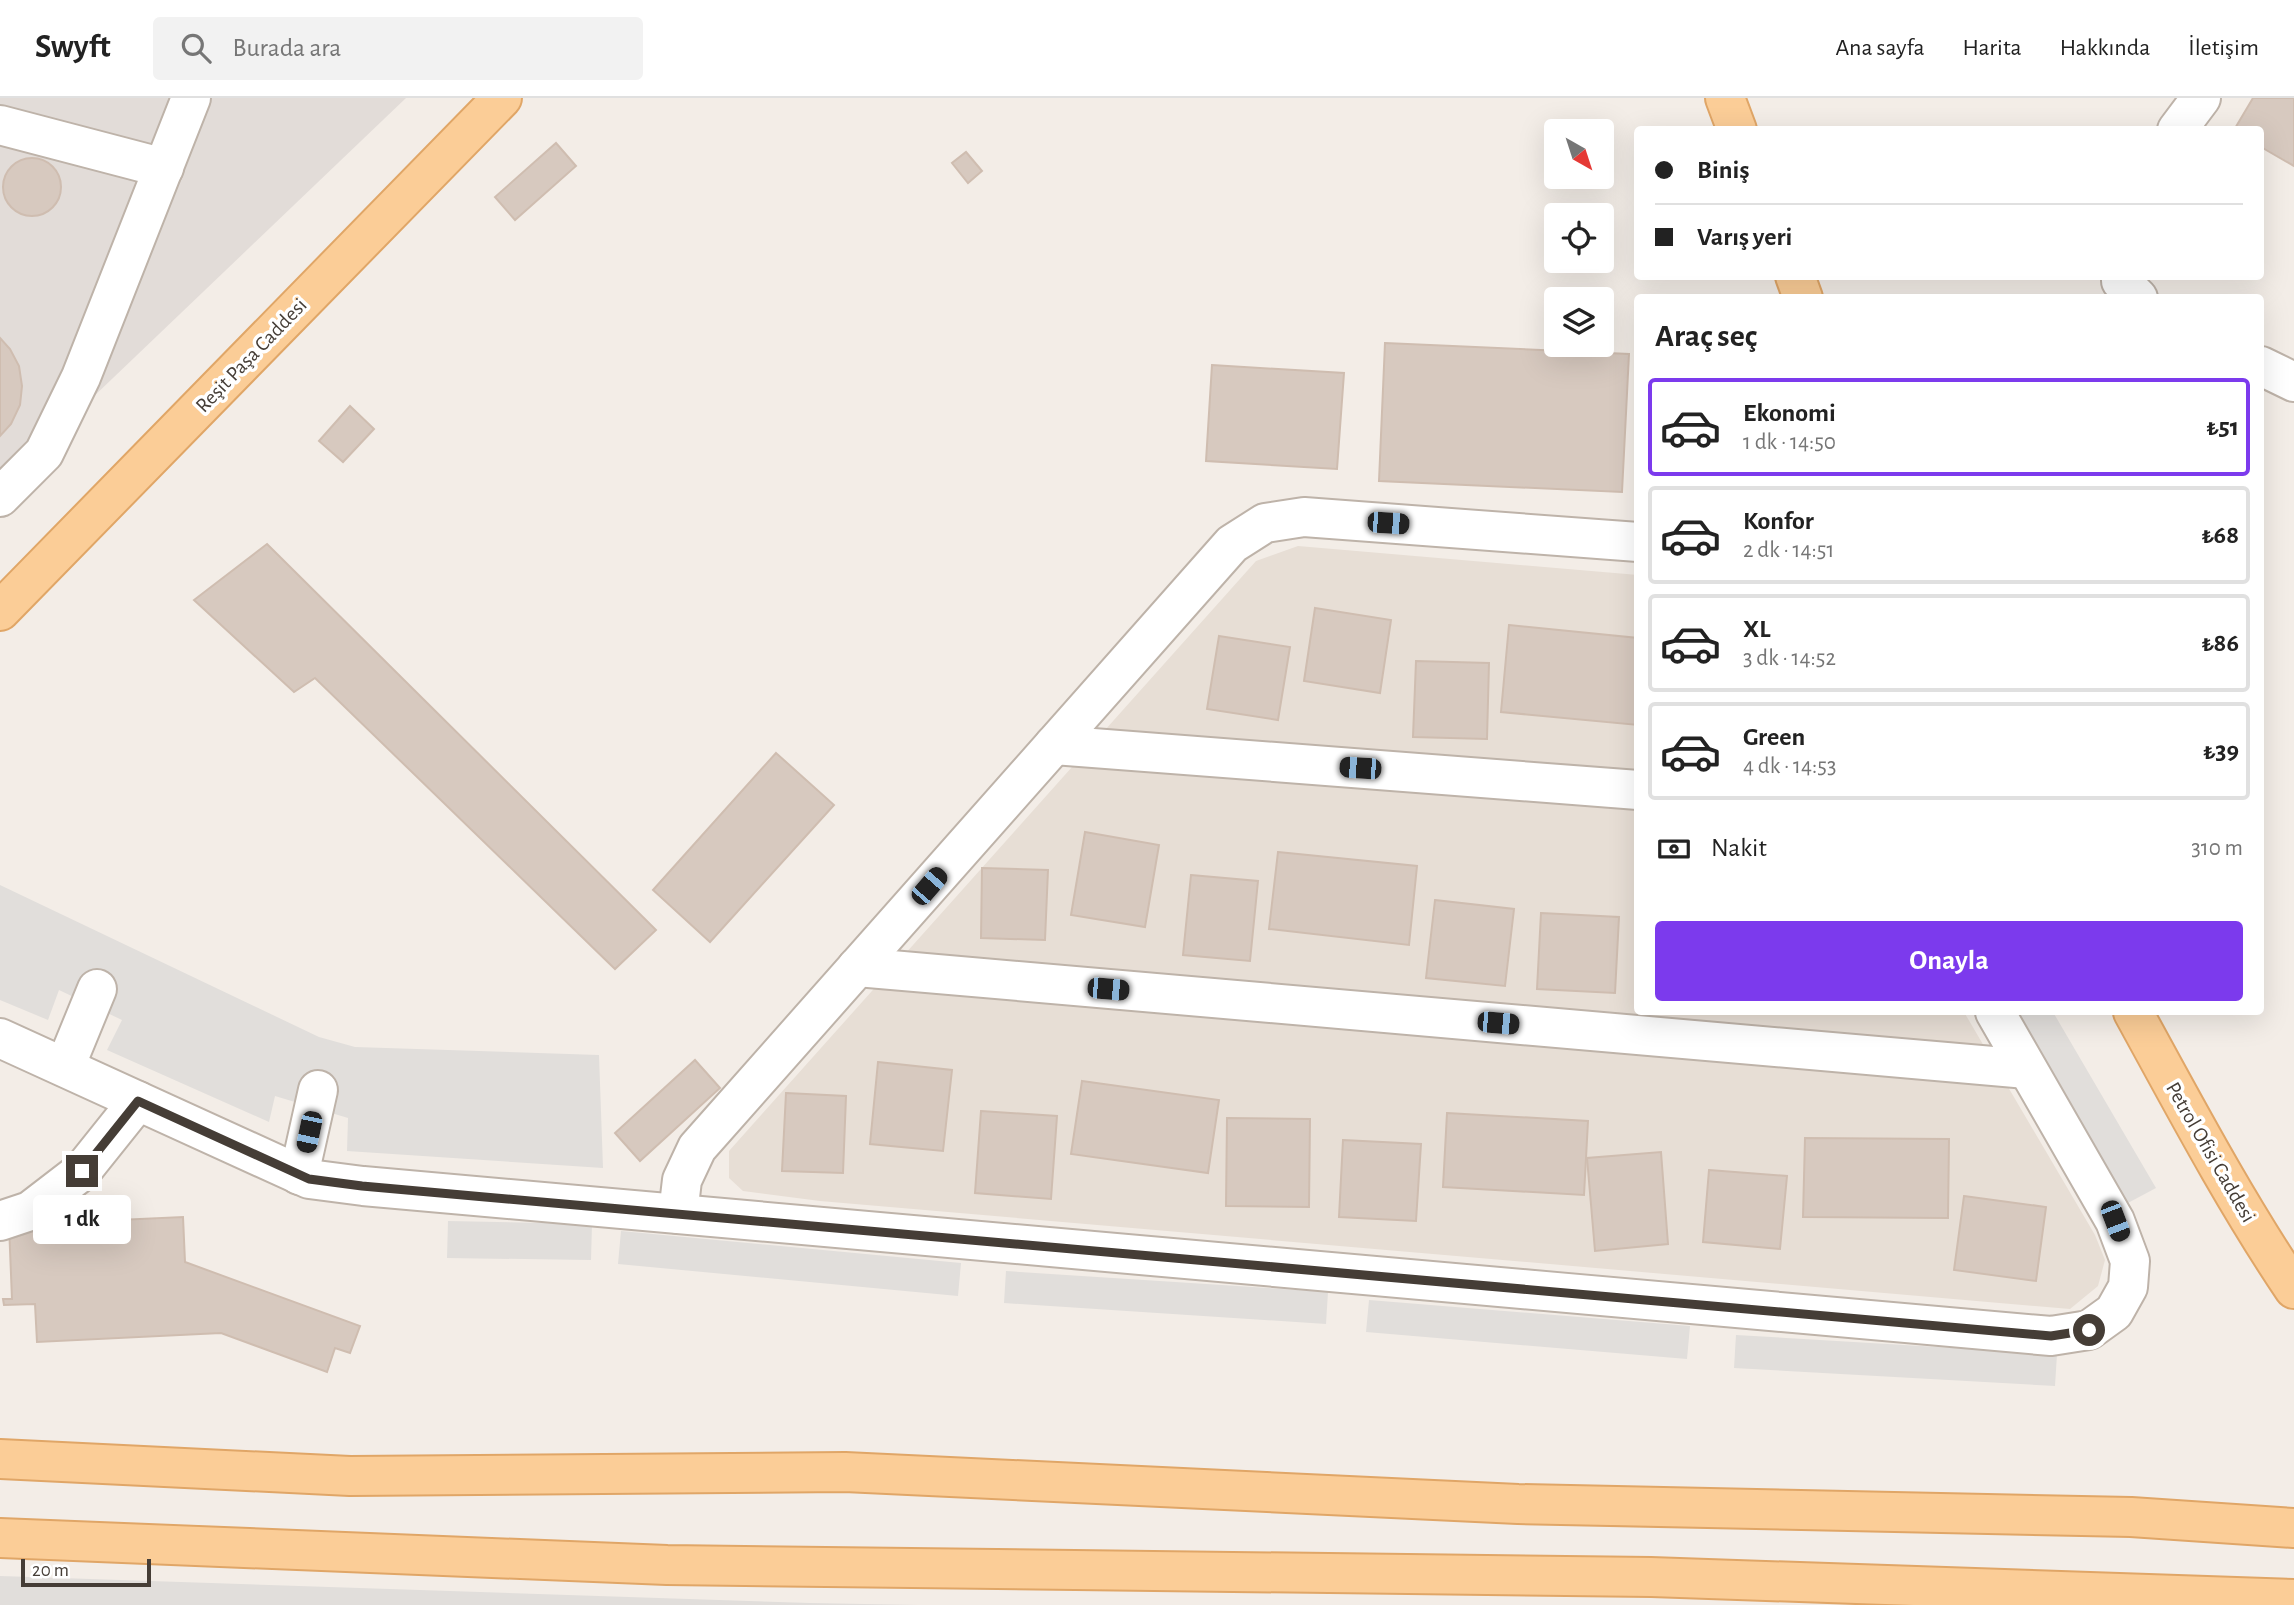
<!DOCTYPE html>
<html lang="tr">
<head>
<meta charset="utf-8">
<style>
  :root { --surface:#fff; --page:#f2f2f2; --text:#222; --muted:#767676; --line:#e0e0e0; --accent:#7c3aed }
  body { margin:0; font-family:"Alegreya Sans",sans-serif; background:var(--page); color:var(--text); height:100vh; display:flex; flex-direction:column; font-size:26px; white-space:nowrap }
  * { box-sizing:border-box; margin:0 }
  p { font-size:23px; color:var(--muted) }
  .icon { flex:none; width:38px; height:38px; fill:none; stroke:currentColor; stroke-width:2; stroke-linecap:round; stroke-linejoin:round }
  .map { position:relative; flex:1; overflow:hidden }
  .drawer { position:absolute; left:1634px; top:196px; width:630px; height:721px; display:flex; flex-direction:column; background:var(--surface); border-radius:7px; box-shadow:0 7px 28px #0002 }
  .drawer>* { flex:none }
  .guide { position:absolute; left:1634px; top:28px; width:630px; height:154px; border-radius:7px; box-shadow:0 7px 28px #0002; display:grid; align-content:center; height:154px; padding:0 21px; background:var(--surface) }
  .needle { width:46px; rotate:141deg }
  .fabs { position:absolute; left:1544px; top:21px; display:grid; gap:14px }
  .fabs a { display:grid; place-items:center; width:70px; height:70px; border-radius:7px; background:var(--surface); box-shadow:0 7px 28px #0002; font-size:35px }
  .scale { position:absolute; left:21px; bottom:18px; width:130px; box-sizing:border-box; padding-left:7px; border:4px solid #453d36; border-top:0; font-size:19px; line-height:24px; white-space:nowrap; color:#453d36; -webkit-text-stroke:5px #fff; paint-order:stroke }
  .end { position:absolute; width:32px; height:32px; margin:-16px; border:9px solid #453d36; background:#fff; box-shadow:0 0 0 4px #fff }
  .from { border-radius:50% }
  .bubble { position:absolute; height:49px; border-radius:7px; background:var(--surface); box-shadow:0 7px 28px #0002; font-size:23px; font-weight:600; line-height:49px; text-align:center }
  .car { position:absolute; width:21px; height:42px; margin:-21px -10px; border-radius:9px; box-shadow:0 0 5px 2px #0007; background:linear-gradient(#222 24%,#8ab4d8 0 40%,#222 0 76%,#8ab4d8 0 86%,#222 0) }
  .guide b { display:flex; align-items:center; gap:24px; height:66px; font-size:26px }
  .guide b+b { border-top:2px solid var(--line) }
  .guide i { width:18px; height:18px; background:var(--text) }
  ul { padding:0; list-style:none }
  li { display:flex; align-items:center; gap:21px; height:98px; margin:0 14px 10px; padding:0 7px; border:4px solid var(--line); border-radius:7px }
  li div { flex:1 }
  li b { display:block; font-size:26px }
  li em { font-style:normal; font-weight:600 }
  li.active { border-color:var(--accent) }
  li>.icon { width:63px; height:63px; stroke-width:1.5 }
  h2 { padding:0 21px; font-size:32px; line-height:84px }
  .pay { display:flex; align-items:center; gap:18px; height:77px; padding:0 21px; font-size:26px }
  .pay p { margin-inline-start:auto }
  .primary-button { display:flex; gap:14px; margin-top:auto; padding:14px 21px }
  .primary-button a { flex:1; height:80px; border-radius:7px; background:var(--accent); color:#fff; font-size:28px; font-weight:600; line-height:80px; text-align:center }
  header { display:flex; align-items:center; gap:42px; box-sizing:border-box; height:98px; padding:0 35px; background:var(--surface); border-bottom:2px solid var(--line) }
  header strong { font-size:33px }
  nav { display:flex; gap:38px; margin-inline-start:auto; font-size:24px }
  .search { width:490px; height:63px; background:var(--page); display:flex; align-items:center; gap:18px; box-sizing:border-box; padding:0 24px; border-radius:7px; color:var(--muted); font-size:26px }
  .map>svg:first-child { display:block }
  .residential { fill:#e7ded5 }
  .industrial { fill:#e2dcd8 }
  .parking { fill:#e1dedb }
  .building { fill:#d7c9bf; stroke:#cfbdb0; stroke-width:2 }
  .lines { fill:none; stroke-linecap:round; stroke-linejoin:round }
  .minor-casing { stroke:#beb3a9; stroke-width:42 }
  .major-casing { stroke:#e0a667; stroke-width:42 }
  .minor { stroke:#fff; stroke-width:38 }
  .major { stroke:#fbcd97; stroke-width:38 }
  .route { stroke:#453d36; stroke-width:9 }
  .labels { text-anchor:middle; stroke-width:7; stroke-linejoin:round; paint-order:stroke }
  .street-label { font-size:21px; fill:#453d36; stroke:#fff }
</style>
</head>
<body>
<header>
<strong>Swyft</strong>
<div class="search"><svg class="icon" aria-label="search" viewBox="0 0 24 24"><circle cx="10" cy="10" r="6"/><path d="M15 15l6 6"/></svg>Burada ara</div>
<nav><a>Ana sayfa</a><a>Harita</a><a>Hakkında</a><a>İletişim</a></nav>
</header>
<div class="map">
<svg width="2294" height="1507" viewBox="0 0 2294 1507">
  <rect width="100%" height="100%" fill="#f3ede7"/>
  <path class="residential" d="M1298,448l340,29v437h326l131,223 10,25 -7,26 -28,23 -1250,-108 -77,-10 -14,-13v-27l527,-590z"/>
  <path class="industrial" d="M0,0h406l-406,388z"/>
  <g class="parking">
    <path d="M0,787l319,152 36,10 244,8 4,113 -256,-17 1,-33 -73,-22 -6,26 -162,-72 15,-30 -63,-30 -11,30 -48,-20z"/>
    <path d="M2013,914h40l103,176 -30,16z"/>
    <path d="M448,1123l144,3 -1,36 -144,-2z"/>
    <path d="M621,1133l340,32 -3,33 -340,-32z"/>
    <path d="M1006,1173l322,21 -2,32 -322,-21z"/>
    <path d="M1369,1202l321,26 -3,33 -321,-27z"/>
    <path d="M1736,1237l321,19 -2,32 -321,-18z"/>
    <path d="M0,1478l810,27 108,2h-918z"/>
  </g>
  <g class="building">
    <path d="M2253,0h41v68l-33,-19v-17h-27z"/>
    <path d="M556,45l20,23 -61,54 -20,-23z"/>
    <path d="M966,54l16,19 -14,12 -16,-20z"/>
    <circle cx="32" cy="89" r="29"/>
    <path d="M0,240l10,11 9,17 3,20 -2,19 -9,19 -11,12z"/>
    <path d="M1385,245l244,11 -7,138 -243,-11z"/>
    <path d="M1212,267l132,8 -7,96 -131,-8z"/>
    <path d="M350,308l24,23 -31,33 -24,-21z"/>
    <path d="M267,446l389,386 -41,39 -300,-291 -21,14 -100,-92z"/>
    <path d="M1315,510l76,12 -11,73 -76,-12z"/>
    <path d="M1509,527l129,13v87l-137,-13z"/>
    <path d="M1219,538l71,11 -12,73 -71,-11z"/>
    <path d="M1416,563l73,2 -2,76 -74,-2z"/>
    <path d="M776,655l58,52 -124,137 -57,-52z"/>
    <path d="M1085,734l74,13 -14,82 -74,-12z"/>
    <path d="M1278,754l139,14 -8,79 -140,-16z"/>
    <path d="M982,770l66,2 -3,70 -64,-2z"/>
    <path d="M1191,777l67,6 -8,80 -67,-6z"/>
    <path d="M1435,802l79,9 -9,77 -79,-8z"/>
    <path d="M1541,815l78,4 -4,76 -78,-4z"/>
    <path d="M695,962l25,28 -80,73 -25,-28z"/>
    <path d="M878,964l74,8 -9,81 -73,-7z"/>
    <path d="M1082,983l137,19 -11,73 -137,-19z"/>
    <path d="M786,995l60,3 -3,77 -61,-2z"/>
    <path d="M981,1013l76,5 -6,83 -76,-6z"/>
    <path d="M1447,1015l141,8 -4,74 -141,-8z"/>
    <path d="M1227,1020l83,1 -1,88 -83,-1z"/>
    <path d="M1805,1040l144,1 -1,79 -145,-1z"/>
    <path d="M1343,1042l78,4 -5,77 -77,-4z"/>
    <path d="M1661,1054l7,92 -73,7 -8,-93z"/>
    <path d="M1709,1072l78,6 -7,73 -77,-7z"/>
    <path d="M1964,1098l82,11 -10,74 -82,-11z"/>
    <path d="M183,1119l2,45 175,64 -10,27 -15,-5 -8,24 -106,-39 -184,9 -2,-38 -31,1 -1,-6h9l-3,-74z"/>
  </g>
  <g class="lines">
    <g class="minor-casing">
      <g id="minor">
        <path d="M0,27l164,43"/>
        <path d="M2177,32l24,-32"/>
        <path d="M2121,178v5l17,17"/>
        <path d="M2261,268l33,16"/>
        <path d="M0,399l44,-44 37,-76 110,-279"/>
        <path d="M1054,647l584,45"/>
        <path d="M857,869l1170,102"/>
        <path d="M0,940l309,141 54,7 315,28 1373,122 38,-6 25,-18 14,-25 2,-26 -15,-40 -120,-209"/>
        <path d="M65,969l32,-78"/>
        <path d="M299,1077l19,-85"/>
        <path d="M678,1116l4,-34 15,-32 535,-604 33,-21 39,-6 334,25"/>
        <path d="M0,1123l30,-10 52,-40 56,-70"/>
      </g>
    </g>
    <g class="major-casing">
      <g id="major">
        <path d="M1725,0l12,32"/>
        <path d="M1795,178l8,22"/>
        <path d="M0,513l502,-513"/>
        <path d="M2133,914c51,93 101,188 161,277"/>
        <path d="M0,1361l350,17 495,-4 673,32 613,13 163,11"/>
        <path d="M0,1440l667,27 984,12 643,22"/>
      </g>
    </g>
    <use href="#minor" class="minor"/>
    <use href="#major" class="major"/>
  </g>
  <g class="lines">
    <path class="route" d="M82,1073l56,-70 171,78 53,7 1689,150 38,-6"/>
  </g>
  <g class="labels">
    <g class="street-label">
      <text transform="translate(251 257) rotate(-46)" y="7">Reşit Paşa Caddesi</text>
      <text transform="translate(2211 1054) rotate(60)" y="7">Petrol Ofisi Caddesi</text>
    </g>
  </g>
</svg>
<div class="fabs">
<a><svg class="needle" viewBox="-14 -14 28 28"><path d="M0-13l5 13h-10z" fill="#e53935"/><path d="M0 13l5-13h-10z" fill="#767676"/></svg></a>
<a><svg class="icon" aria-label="locate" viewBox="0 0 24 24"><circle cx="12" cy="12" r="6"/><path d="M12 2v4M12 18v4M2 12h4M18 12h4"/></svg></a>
<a><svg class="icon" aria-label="layers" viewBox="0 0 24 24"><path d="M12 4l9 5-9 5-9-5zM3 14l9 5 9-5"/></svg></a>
</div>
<div class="scale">20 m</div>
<i class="end from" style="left:2089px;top:1232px"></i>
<i class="end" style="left:82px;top:1073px"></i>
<div class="bubble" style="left:33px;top:1097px;width:98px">1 dk</div>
<i class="car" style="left:1388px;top:425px;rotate:94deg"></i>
<i class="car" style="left:1360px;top:670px;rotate:274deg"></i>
<i class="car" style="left:929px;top:788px;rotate:41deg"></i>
<i class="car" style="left:1108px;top:891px;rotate:95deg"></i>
<i class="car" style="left:1498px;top:925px;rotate:95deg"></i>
<i class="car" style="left:309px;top:1034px;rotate:192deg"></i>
<i class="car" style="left:2115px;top:1123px;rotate:159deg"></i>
<div class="guide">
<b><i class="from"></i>Biniş</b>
<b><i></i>Varış yeri</b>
</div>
<section class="drawer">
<h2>Araç seç</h2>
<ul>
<li class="active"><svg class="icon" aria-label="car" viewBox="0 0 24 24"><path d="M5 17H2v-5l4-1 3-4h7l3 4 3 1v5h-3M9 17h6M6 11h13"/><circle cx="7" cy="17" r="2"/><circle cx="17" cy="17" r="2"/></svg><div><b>Ekonomi</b><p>1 dk · 14:50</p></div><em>₺51</em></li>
<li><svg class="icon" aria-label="car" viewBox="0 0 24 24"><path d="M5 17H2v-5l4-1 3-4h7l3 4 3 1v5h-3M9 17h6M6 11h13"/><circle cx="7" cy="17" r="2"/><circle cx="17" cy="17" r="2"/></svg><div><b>Konfor</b><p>2 dk · 14:51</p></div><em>₺68</em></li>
<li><svg class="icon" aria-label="car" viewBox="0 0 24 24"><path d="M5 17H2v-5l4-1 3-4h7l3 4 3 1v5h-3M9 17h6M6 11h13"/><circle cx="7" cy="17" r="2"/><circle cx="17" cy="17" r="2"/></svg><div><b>XL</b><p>3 dk · 14:52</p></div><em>₺86</em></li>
<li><svg class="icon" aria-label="car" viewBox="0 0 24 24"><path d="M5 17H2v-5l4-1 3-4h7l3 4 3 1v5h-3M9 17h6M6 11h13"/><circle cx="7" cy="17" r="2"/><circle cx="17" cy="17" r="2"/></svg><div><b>Green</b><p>4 dk · 14:53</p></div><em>₺39</em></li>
</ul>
<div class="pay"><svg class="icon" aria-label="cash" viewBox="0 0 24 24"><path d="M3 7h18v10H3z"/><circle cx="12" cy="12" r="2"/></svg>Nakit<p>310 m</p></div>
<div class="primary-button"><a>Onayla</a></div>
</section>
</div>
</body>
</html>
